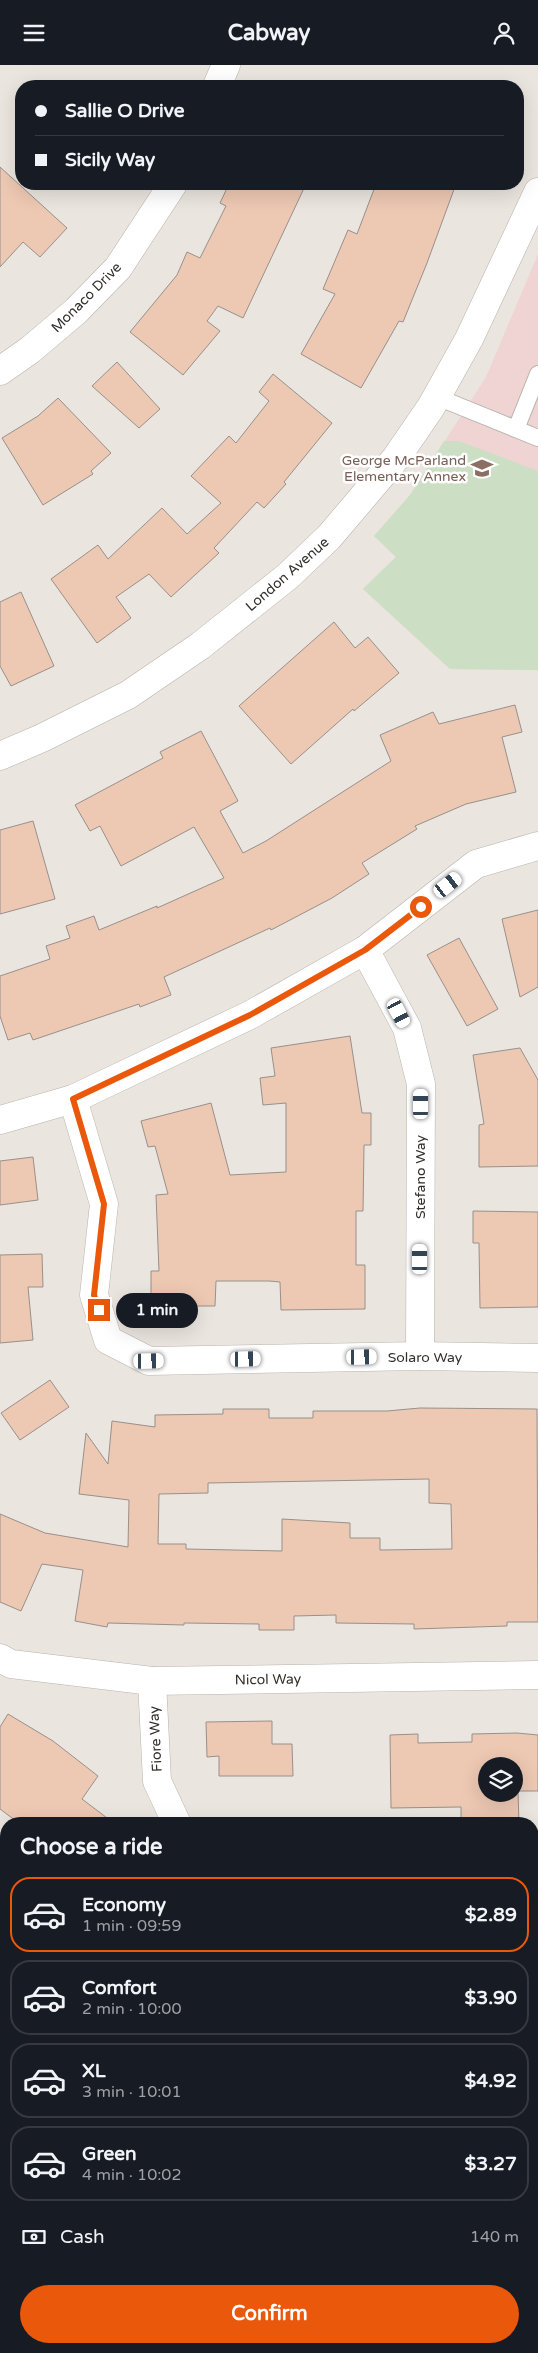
<!DOCTYPE html>
<html lang="en">
<head>
<meta charset="utf-8">
<style>
  :root { --surface:#171b24; --page:#242831; --text:#f1f3f6; --muted:#9ea1a6; --line:#363941; --accent:#ea580c }
  body { margin:0; font-family:"Varela Round",sans-serif; background:var(--page); color:var(--text); height:100vh; display:flex; flex-direction:column; font-size:19px; white-space:nowrap }
  * { box-sizing:border-box; margin:0 }
  p { font-size:16px; color:var(--muted) }
  .icon { flex:none; width:28px; height:28px; fill:none; stroke:currentColor; stroke-width:2; stroke-linecap:round; stroke-linejoin:round }
  .map { position:relative; flex:1; overflow:hidden }
  .panel { position:absolute; left:0px; top:1752px; width:539px; height:536px; display:flex; flex-direction:column; background:var(--surface); border-radius:20px 20px 0 0; box-shadow:0 5px 20px #0002 }
  .panel>* { flex:none }
  .guide { position:absolute; left:15px; top:15px; width:509px; height:110px; border-radius:20px; box-shadow:0 5px 20px #0002; display:grid; align-content:center; height:110px; padding:0 20px; background:var(--surface) }
  .fabs { position:absolute; left:478px; top:1692px; display:grid; gap:10px }
  .fabs a { display:grid; place-items:center; width:45px; height:45px; border-radius:50%; background:var(--surface); box-shadow:0 5px 20px #0002; font-size:25px }
  .end { position:absolute; width:22px; height:22px; margin:-11px; border:6px solid #ea580c; background:#fff; box-shadow:0 0 0 2px #fff }
  .from { border-radius:50% }
  .bubble { position:absolute; height:35px; border-radius:18px; background:var(--surface); box-shadow:0 5px 20px #0002; font-size:16px; font-weight:800; line-height:35px; text-align:center }
  .car { position:absolute; width:15px; height:30px; margin:-15px -8px; border-radius:6px; box-shadow:0 0 4px 1px #0007; background:linear-gradient(#fff 24%,#345 0 40%,#fff 0 76%,#345 0 86%,#fff 0) }
  .guide b { display:flex; align-items:center; gap:18px; height:48px; font-size:19px }
  .guide b+b { border-top:1px solid var(--line) }
  .guide i { width:12px; height:12px; background:var(--text) }
  ul { padding:0; list-style:none }
  li { display:flex; align-items:center; gap:15px; height:75px; margin:0 10px 8px; padding:0 10px; border:2px solid var(--line); border-radius:20px }
  li div { flex:1 }
  li b { display:block; font-size:19px }
  li em { font-style:normal; font-weight:800 }
  li.current { border-color:var(--accent) }
  li>.icon { width:45px; height:45px; stroke-width:1.5 }
  h2 { padding:0 20px; font-size:22px; line-height:60px }
  .pay { display:flex; align-items:center; gap:12px; height:55px; padding:0 20px; font-size:19px }
  .pay p { margin-inline-start:auto }
  .cta { display:flex; gap:10px; margin-top:auto; padding:10px 20px }
  .cta a { flex:1; height:58px; border-radius:30px; background:var(--accent); color:#fff; font-size:20px; font-weight:800; line-height:58px; text-align:center }
  header { display:flex; justify-content:space-between; align-items:center; height:65px; padding:0 20px; background:var(--surface); font-size:22px; font-weight:800 }
  .map>svg:first-child { display:block }
  .education { fill:#efd4d3 }
  .green { fill:#ccdfc4 }
  .building { fill:#edc8b3; stroke:#98908c; fill-rule:evenodd }
  .lines { fill:none; stroke-linecap:round; stroke-linejoin:round }
  .service-casing { stroke:#b8b3ac; stroke-width:18 }
  .minor-casing { stroke:#b8b3ac; stroke-width:29 }
  .tertiary-casing { stroke:#b8b3ac; stroke-width:29 }
  .service { stroke:#fff; stroke-width:16 }
  .minor { stroke:#fff; stroke-width:28 }
  .tertiary { stroke:#fff; stroke-width:28 }
  .rail { stroke:#8b8783; stroke-width:4 }
  .route { stroke:#ea580c; stroke-width:6 }
  .labels { text-anchor:middle; stroke-width:5; stroke-linejoin:round; paint-order:stroke }
  .street-label { font-size:14px; fill:#312f2c; stroke:#fff }
  .education-label { font-size:14px; fill:#785e54; stroke:#fff; text-anchor:end }
</style>
</head>
<body>
<header><svg class="icon" aria-label="menu" viewBox="0 0 24 24"><path d="M4 6h16M4 12h16M4 18h16"/></svg>Cabway<svg class="icon" aria-label="person" viewBox="0 0 24 24"><circle cx="12" cy="8" r="4"/><path d="M4 21q1-7 8-7t8 7"/></svg></header>
<div class="map">
<svg width="538" height="2288" viewBox="0 0 538 2288">
  <rect width="100%" height="100%" fill="#eae5de"/>
  <path class="education" d="M538,189v416l-88,-1 -87,-80 33,-32 -22,-21 36,-41 76,-118z"/>
  <path class="green" d="M444,376h15l79,30v199l-88,-1 -87,-80 33,-32 -22,-21 36,-41z"/>
  <g class="building">
    <path d="M0,102l67,61 -27,29 -17,-15 -23,25z"/>
    <path d="M229,119h77l-63,134 -25,-12 -11,15 13,10 -37,44 -53,-43 47,-57 10,-23 13,6 26,-52 -6,-3z"/>
    <path d="M376,119h80l-29,79 -24,59 -4,-1 -38,67 -60,-34 34,-60 -12,-5 25,-59 9,4z"/>
    <path d="M117,297l43,47 -21,19 -47,-42z"/>
    <path d="M273,309l59,49 -48,59 2,2 -22,24 -7,-6 -43,46 5,5 -48,44 -22,-23 -33,23 15,21 -34,25 -46,-64 47,-34 10,14 54,-51 25,26 34,-31 -30,-27 38,-40 7,7 33,-42 -10,-9z"/>
    <path d="M58,333l53,55 -20,18 2,3 -50,31 -41,-67 36,-22z"/>
    <path d="M21,527l33,74 -43,20 -11,-20v-64z"/>
    <path d="M334,557l21,26 13,-11 31,36 -45,38 -1,-2 -62,55 -52,-58z"/>
    <path d="M515,640l7,27 -20,5 14,55 -50,12 -51,22 2,3 -55,34 7,11 -37,24 -61,32 -1,-2 -106,49 7,18 -31,12 -1,-3 -106,36 -3,-7 -22,7 -8,-24v-40l50,-17 -4,-13 24,-8 -4,-12 28,-10 5,14 58,-24v2l67,-30 -30,-51 -73,39 -21,-40 -10,5 -15,-26 88,-47 -3,-6 41,-21 37,70 -18,10 23,42 23,-12 125,-80 -11,-26 53,-23 6,12z"/>
    <path d="M33,756l22,78 -55,15v-84z"/>
    <path d="M538,845v77l-18,10 -18,-78z"/>
    <path d="M459,873l39,71 -31,17 -40,-71z"/>
    <path d="M350,971l12,77h9v32h-7l-1,66h-7v54h9v44l-84,1 -1,-28 -11,-1h-53l-1,25h-64v-35h8l-3,-76 12,-1 -13,-48 -7,1 -7,-26 70,-18 19,72 56,-3v-69l-23,2 -3,-27 15,-2 -4,-28z"/>
    <path d="M520,983l18,32v86l-59,1v-42l5,-1 -11,-69z"/>
    <path d="M33,1092l5,43 -38,5v-44z"/>
    <path d="M473,1146l65,1v95l-58,1 -1,-65h-6z"/>
    <path d="M42,1189l1,33h-15l5,53 -33,3v-88z"/>
    <path d="M50,1315l19,27 -49,33 -19,-27z"/>
    <path d="M420,1343l117,1 1,213h-31v4l-93,3v-5l-78,-1v-8l-42,1v14h-35v-6l-75,-1v2l-76,-2 -1,4 -32,-6 8,-51 -41,-6 -21,47 -21,-9v-88l45,19 83,14 1,-47 -50,-6 7,-61 22,31 4,-43 43,6v-12l68,-1v-5h46v9h44v-7h74zM429,1414v24l22,1 1,45 -72,1v-12h-30v-15l-68,-4v32l-96,-2v-5h-28l1,-50 49,-1v-10z"/>
    <path d="M8,1649l45,27 45,35 -16,23 33,25h-95l-20,-15v-82z"/>
    <path d="M272,1656v23h20l1,32h-74v-20l-12,1 -1,-35z"/>
    <path d="M517,1668l21,2v56h-20l1,33h-58v-17l-70,1 -1,-73 28,-1v9l54,-1v-8zM486,1701h28v28h-28z"/>
  </g>
  <g class="lines">
    <g class="service-casing">
      <g id="service">
        <path d="M437,332l101,41"/>
        <path d="M516,364l22,-55"/>
      </g>
    </g>
    <g class="minor-casing">
      <g id="minor">
        <path d="M217,21l9,-21"/>
        <path d="M0,306l30,-21 46,-39 42,-43 55,-84"/>
        <path d="M365,885l42,78 14,56 -1,272"/>
        <path d="M73,1034l31,105 -10,91 14,45 41,21 271,-5 118,2"/>
        <path d="M0,1055l73,-21 177,-84 115,-65 111,-86 62,-18"/>
        <path d="M152,1616l5,100 20,43"/>
        <path d="M532,2054l6,2"/>
        <path d="M0,2130l6,4"/>
        <path d="M74,2288v-6"/>
      </g>
    </g>
    <g class="tertiary-casing">
      <g id="tertiary">
        <path d="M0,691l42,-18 86,-43 72,-49 88,-70 41,-39 67,-79 35,-51 38,-68 69,-147"/>
        <path d="M0,1593l11,6 141,17 386,-6"/>
      </g>
    </g>
    <use href="#service" class="service"/>
    <use href="#minor" class="minor"/>
    <use href="#tertiary" class="tertiary"/>
    <g class="rail">
      <path d="M0,1961l6,4"/>
      <path d="M433,2282l8,6"/>
    </g>
  </g>
  <g class="lines">
    <path class="route" d="M99,1245l-5,-15 10,-91 -31,-105 177,-84 115,-65 56,-43"/>
  </g>
  <defs>
    <g id="school-bare" transform="scale(1.725)"><path d="M0-5L7-2L0 1L-7-2ZM-4 1L0 2.5L4 1V4Q0 6-4 4Z" fill="#8d6e63" stroke="#fff" stroke-width="2.5" paint-order="stroke"/></g>
  </defs>
  <g fill-rule="evenodd">
    <use href="#school-bare" x="482" y="403"/>
  </g>
  <g class="labels">
    <g class="street-label">
      <text transform="translate(86 232) rotate(-45)" y="5">Monaco Drive</text>
      <text transform="translate(287 509) rotate(-41)" y="5">London Avenue</text>
      <text transform="translate(420 1112) rotate(-90)" y="5">Stefano Way</text>
      <text x="425" y="1297">Solaro Way</text>
      <text transform="translate(268 1614) rotate(-1)" y="5">Nicol Way</text>
      <text transform="translate(155 1674) rotate(-93)" y="5">Fiore Way</text>
    </g>
    <g class="education-label">
      <text x="466" y="400">George McParland<tspan x="466" dy="16">Elementary Annex</tspan></text>
    </g>
  </g>
</svg>
<div class="fabs">
<a><svg class="icon" aria-label="layers" viewBox="0 0 24 24"><path d="M12 4l9 5-9 5-9-5zM3 14l9 5 9-5"/></svg></a>
</div>
<i class="end from" style="left:421px;top:842px"></i>
<i class="end" style="left:99px;top:1245px"></i>
<div class="bubble" style="left:116px;top:1228px;width:82px">1 min</div>
<i class="car" style="left:448px;top:820px;rotate:52deg"></i>
<i class="car" style="left:399px;top:948px;rotate:152deg"></i>
<i class="car" style="left:421px;top:1039px;rotate:0deg"></i>
<i class="car" style="left:420px;top:1194px;rotate:0deg"></i>
<i class="car" style="left:362px;top:1292px;rotate:89deg"></i>
<i class="car" style="left:246px;top:1294px;rotate:89deg"></i>
<i class="car" style="left:149px;top:1296px;rotate:89deg"></i>
<div class="guide">
<b><i class="from"></i>Sallie O Drive</b>
<b><i></i>Sicily Way</b>
</div>
<section class="panel">
<h2>Choose a ride</h2>
<ul>
<li class="current"><svg class="icon" aria-label="car" viewBox="0 0 24 24"><path d="M5 17H2v-5l4-1 3-4h7l3 4 3 1v5h-3M9 17h6M6 11h13"/><circle cx="7" cy="17" r="2"/><circle cx="17" cy="17" r="2"/></svg><div><b>Economy</b><p>1 min · 09:59</p></div><em>$2.89</em></li>
<li><svg class="icon" aria-label="car" viewBox="0 0 24 24"><path d="M5 17H2v-5l4-1 3-4h7l3 4 3 1v5h-3M9 17h6M6 11h13"/><circle cx="7" cy="17" r="2"/><circle cx="17" cy="17" r="2"/></svg><div><b>Comfort</b><p>2 min · 10:00</p></div><em>$3.90</em></li>
<li><svg class="icon" aria-label="car" viewBox="0 0 24 24"><path d="M5 17H2v-5l4-1 3-4h7l3 4 3 1v5h-3M9 17h6M6 11h13"/><circle cx="7" cy="17" r="2"/><circle cx="17" cy="17" r="2"/></svg><div><b>XL</b><p>3 min · 10:01</p></div><em>$4.92</em></li>
<li><svg class="icon" aria-label="car" viewBox="0 0 24 24"><path d="M5 17H2v-5l4-1 3-4h7l3 4 3 1v5h-3M9 17h6M6 11h13"/><circle cx="7" cy="17" r="2"/><circle cx="17" cy="17" r="2"/></svg><div><b>Green</b><p>4 min · 10:02</p></div><em>$3.27</em></li>
</ul>
<div class="pay"><svg class="icon" aria-label="cash" viewBox="0 0 24 24"><path d="M3 7h18v10H3z"/><circle cx="12" cy="12" r="2"/></svg>Cash<p>140 m</p></div>
<div class="cta"><a>Confirm</a></div>
</section>
</div>
</body>
</html>
